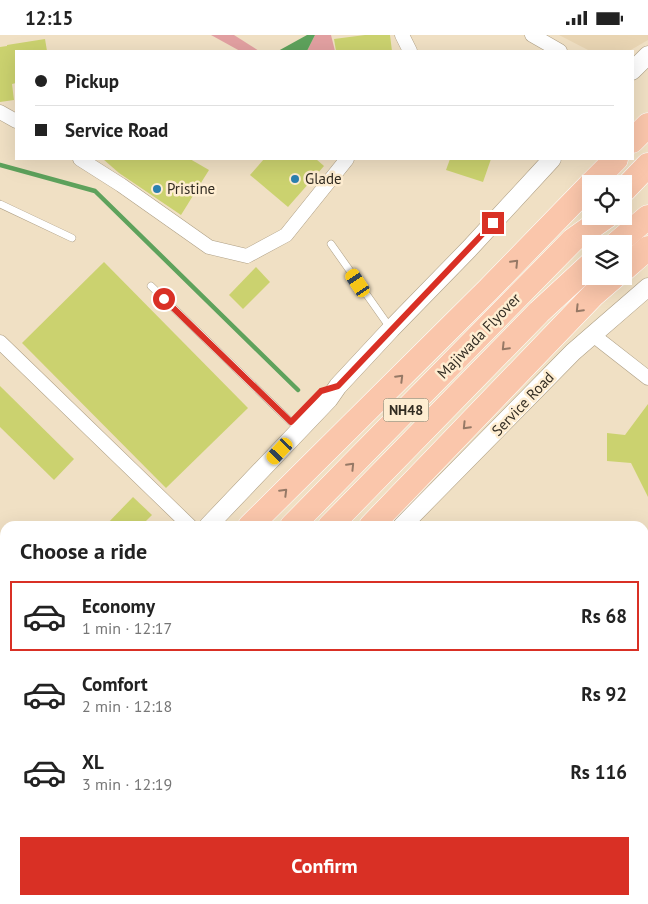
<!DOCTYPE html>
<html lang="en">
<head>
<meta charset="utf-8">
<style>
  :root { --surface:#fff; --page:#f6f6f6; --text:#222; --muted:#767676; --line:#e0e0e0; --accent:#d93025 }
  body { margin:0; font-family:"PT Sans",sans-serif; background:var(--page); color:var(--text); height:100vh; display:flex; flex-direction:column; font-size:19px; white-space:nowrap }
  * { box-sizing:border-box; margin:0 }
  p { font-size:16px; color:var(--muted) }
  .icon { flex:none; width:28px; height:28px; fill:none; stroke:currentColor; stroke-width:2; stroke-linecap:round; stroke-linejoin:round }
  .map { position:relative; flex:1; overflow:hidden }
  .details { position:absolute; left:0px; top:486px; width:649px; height:384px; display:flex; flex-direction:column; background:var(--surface); border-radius:15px 15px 0 0; box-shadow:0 5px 20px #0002 }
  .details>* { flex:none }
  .banner { position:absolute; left:15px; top:15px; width:619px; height:110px; border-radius:0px; box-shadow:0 5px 20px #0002; display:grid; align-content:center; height:110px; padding:0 20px; background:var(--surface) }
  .controls { position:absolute; left:582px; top:140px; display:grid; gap:10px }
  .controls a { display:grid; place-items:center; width:50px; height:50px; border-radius:0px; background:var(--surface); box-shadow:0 5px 20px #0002; font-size:25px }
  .end { position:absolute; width:22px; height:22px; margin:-11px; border:6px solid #d93025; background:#fff; box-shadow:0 0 0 2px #fff }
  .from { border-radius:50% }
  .car { position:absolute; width:15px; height:30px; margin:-15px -8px; border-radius:6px; box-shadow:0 0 4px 1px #0007; background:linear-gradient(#f5c518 24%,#345 0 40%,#f5c518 0 76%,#345 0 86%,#f5c518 0) }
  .banner b { display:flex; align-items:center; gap:18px; height:48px; font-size:19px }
  .banner b+b { border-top:1px solid var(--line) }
  .banner i { width:12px; height:12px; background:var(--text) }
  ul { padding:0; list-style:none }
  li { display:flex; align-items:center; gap:15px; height:70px; margin:0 10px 8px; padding:0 10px; border:2px solid transparent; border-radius:0px }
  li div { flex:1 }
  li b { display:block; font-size:19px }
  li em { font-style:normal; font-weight:700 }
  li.current { border-color:var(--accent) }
  li>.icon { width:45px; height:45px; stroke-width:1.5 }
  h2 { padding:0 20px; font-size:22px; line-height:60px }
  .cta { display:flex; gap:10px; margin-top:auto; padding:10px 20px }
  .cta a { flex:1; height:58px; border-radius:0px; background:var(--accent); color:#fff; font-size:20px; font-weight:700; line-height:58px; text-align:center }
  .status { display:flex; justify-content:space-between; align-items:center; height:35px; padding:0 25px; background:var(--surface); direction:ltr }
  .status svg { height:14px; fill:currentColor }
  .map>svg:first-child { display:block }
  .built { fill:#e9d5b3 }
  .green { fill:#e2a0a1 }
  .water { fill:#5ea25c }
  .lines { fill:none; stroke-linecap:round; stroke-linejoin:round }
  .stream { stroke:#5ea25c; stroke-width:4.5 }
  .building { fill:#cbd26f }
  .service-casing { stroke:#ae9f85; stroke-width:8 }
  .minor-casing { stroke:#ae9f85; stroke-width:15 }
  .tertiary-casing { stroke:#ae9f85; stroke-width:19 }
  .trunk-casing { stroke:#fff; stroke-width:25 }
  .service { stroke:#fff; stroke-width:7 }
  .minor { stroke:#fff; stroke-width:14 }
  .tertiary { stroke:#fff; stroke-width:18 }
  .trunk { stroke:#fac6ab; stroke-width:24 }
  .oneway { stroke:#967966 }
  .route { stroke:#d93025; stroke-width:6 }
  .poi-dot { fill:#2b80af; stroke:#feedd1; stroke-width:2 }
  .labels { text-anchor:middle; stroke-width:5; stroke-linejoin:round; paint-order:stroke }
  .shield { fill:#feedd1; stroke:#6f6656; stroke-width:1 }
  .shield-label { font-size:14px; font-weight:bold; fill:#322c22 }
  .poi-label { font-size:15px; fill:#322c22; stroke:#feedd1; text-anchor:start }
  .street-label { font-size:15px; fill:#322c22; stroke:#feedd1 }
</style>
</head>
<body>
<div class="status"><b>12:15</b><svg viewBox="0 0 49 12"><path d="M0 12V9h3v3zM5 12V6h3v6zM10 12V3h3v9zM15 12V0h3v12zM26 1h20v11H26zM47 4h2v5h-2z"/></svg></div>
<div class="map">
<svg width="648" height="869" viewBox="0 0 648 869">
  <rect width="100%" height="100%" fill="#f0e0c4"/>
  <path class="built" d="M559,0h89v5l-19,11h-39z"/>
  <g class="green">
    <path d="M211,0h23l25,16h-19z"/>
    <path d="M315,0h16l4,16h-28z"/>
  </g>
  <path class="water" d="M307,0h8l-8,16h-29z"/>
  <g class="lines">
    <g class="stream">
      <path d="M0,130l95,26 203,199"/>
      <path d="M464,865v4"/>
    </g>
  </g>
  <g class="building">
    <path d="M365,0h25l2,16h-56l-2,-12z"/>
    <path d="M45,4l2,12h-31v32l-4,1 2,16 -14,2v-55l7,-1v-1z"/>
    <path d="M103,124h87l19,11 -28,45 -62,-42z"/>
    <path d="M264,124h52l8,7 -36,41 -38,-32z"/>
    <path d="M450,124h41l-8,23 -37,-12z"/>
    <path d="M104,227l144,146 -82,80 -144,-145z"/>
    <path d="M256,232l14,15 -27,27 -14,-14z"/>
    <path d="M0,351l74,73 -20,21 -54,-53z"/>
    <path d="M648,369v93l-17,-34 -24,-2v-28l18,2z"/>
    <path d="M133,462l19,18 -11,11h-36z"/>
  </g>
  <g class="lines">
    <g class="service-casing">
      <g id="service">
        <path d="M0,169l72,34"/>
        <path d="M331,209l60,85"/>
        <path d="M151,251l140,136"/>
      </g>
    </g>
    <g class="minor-casing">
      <g id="minor">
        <path d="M402,0l8,16"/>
        <path d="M532,0l28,16"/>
        <path d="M0,77l16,9"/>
        <path d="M80,124l41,26 88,62 38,9 39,-21 61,-76"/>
        <path d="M593,300l55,43"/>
        <path d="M0,307l190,184"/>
        <path d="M0,585l5,4"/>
        <path d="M644,641l4,-1"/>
        <path d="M281,865l4,4"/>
        <path d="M566,865v4"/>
        <path d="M212,869l3,-4"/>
        <path d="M407,869l2,-4"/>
      </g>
    </g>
    <g class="tertiary-casing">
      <g id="tertiary">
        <path d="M632,36l16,-16"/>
        <path d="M208,491l121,-127 9,-13 53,-57 78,-80 83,-90"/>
        <path d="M402,491l171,-174 75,-65"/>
        <path d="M0,691l5,-5"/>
        <path d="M0,708l5,-5"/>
        <path d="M33,869l4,-4"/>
      </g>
    </g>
    <g class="trunk-casing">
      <g id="trunk">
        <path d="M632,106l16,-16"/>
        <path d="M591,149l25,-25"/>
        <path d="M624,155l24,-25"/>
        <path d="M616,209l32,-27"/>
        <path d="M624,234l24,-21"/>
        <path d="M250,491l238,-236 103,-106"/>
        <path d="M292,491l281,-286 34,-24"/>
        <path d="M330,491l209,-214 52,-48"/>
        <path d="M371,491l222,-231 22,-19"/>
        <path d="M0,750l5,-5"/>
        <path d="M0,781l5,-5"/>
        <path d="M0,831l5,-5"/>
      </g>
    </g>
    <use href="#service" class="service"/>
    <use href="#minor" class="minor"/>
    <use href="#tertiary" class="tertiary"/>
    <use href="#trunk" class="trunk"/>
  </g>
  <defs><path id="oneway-chevron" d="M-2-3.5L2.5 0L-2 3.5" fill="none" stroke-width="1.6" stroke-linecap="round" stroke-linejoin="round" transform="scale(1.25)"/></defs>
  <g class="oneway">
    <use href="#oneway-chevron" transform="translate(515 228) rotate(-46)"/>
    <use href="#oneway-chevron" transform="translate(579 274) rotate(134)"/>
    <use href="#oneway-chevron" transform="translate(505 312) rotate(134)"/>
    <use href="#oneway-chevron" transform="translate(400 343) rotate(-45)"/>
    <use href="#oneway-chevron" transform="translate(466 391) rotate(134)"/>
    <use href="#oneway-chevron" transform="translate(351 431) rotate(-46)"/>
    <use href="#oneway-chevron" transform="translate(284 457) rotate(-45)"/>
  </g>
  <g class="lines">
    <path class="route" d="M164,264l127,123 30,-31 17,-5 155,-163"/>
  </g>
  <g class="poi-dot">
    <circle cx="295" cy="144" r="5"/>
    <circle cx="157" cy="154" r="5"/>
  </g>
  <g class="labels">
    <rect class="shield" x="383.5" y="363.5" width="45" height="23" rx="4"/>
    <g class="shield-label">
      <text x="406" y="380">NH48</text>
    </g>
    <g class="poi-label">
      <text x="305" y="149">Glade</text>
      <text x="167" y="159">Pristine</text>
    </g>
    <g class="street-label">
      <text transform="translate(479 301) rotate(-46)" y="5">Majiwada Flyover</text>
      <text transform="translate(523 369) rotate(-46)" y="5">Service Road</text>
    </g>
  </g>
</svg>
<div class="controls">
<a><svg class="icon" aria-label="locate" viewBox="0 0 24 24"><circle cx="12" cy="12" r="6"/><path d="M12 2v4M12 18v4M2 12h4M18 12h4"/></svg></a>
<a><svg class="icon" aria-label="layers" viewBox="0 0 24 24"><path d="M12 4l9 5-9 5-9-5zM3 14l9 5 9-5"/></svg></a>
</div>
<i class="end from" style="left:164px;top:264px"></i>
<i class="end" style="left:493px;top:188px"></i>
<i class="car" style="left:358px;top:248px;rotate:326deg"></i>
<i class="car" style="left:280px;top:416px;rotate:223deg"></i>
<div class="banner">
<b><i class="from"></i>Pickup</b>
<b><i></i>Service Road</b>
</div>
<section class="details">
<h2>Choose a ride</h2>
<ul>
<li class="current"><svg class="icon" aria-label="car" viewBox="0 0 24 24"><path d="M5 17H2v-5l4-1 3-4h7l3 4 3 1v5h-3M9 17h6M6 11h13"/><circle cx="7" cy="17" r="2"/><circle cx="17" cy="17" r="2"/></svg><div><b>Economy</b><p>1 min · 12:17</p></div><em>Rs 68</em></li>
<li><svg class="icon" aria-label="car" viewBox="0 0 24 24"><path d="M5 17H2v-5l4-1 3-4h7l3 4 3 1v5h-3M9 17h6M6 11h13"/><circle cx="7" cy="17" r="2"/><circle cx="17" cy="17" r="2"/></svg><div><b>Comfort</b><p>2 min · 12:18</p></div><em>Rs 92</em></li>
<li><svg class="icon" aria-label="car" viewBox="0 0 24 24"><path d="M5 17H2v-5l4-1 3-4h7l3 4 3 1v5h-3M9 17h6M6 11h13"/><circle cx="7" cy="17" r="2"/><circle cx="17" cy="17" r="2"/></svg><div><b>XL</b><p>3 min · 12:19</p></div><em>Rs 116</em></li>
</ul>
<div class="cta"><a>Confirm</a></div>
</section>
</div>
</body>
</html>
